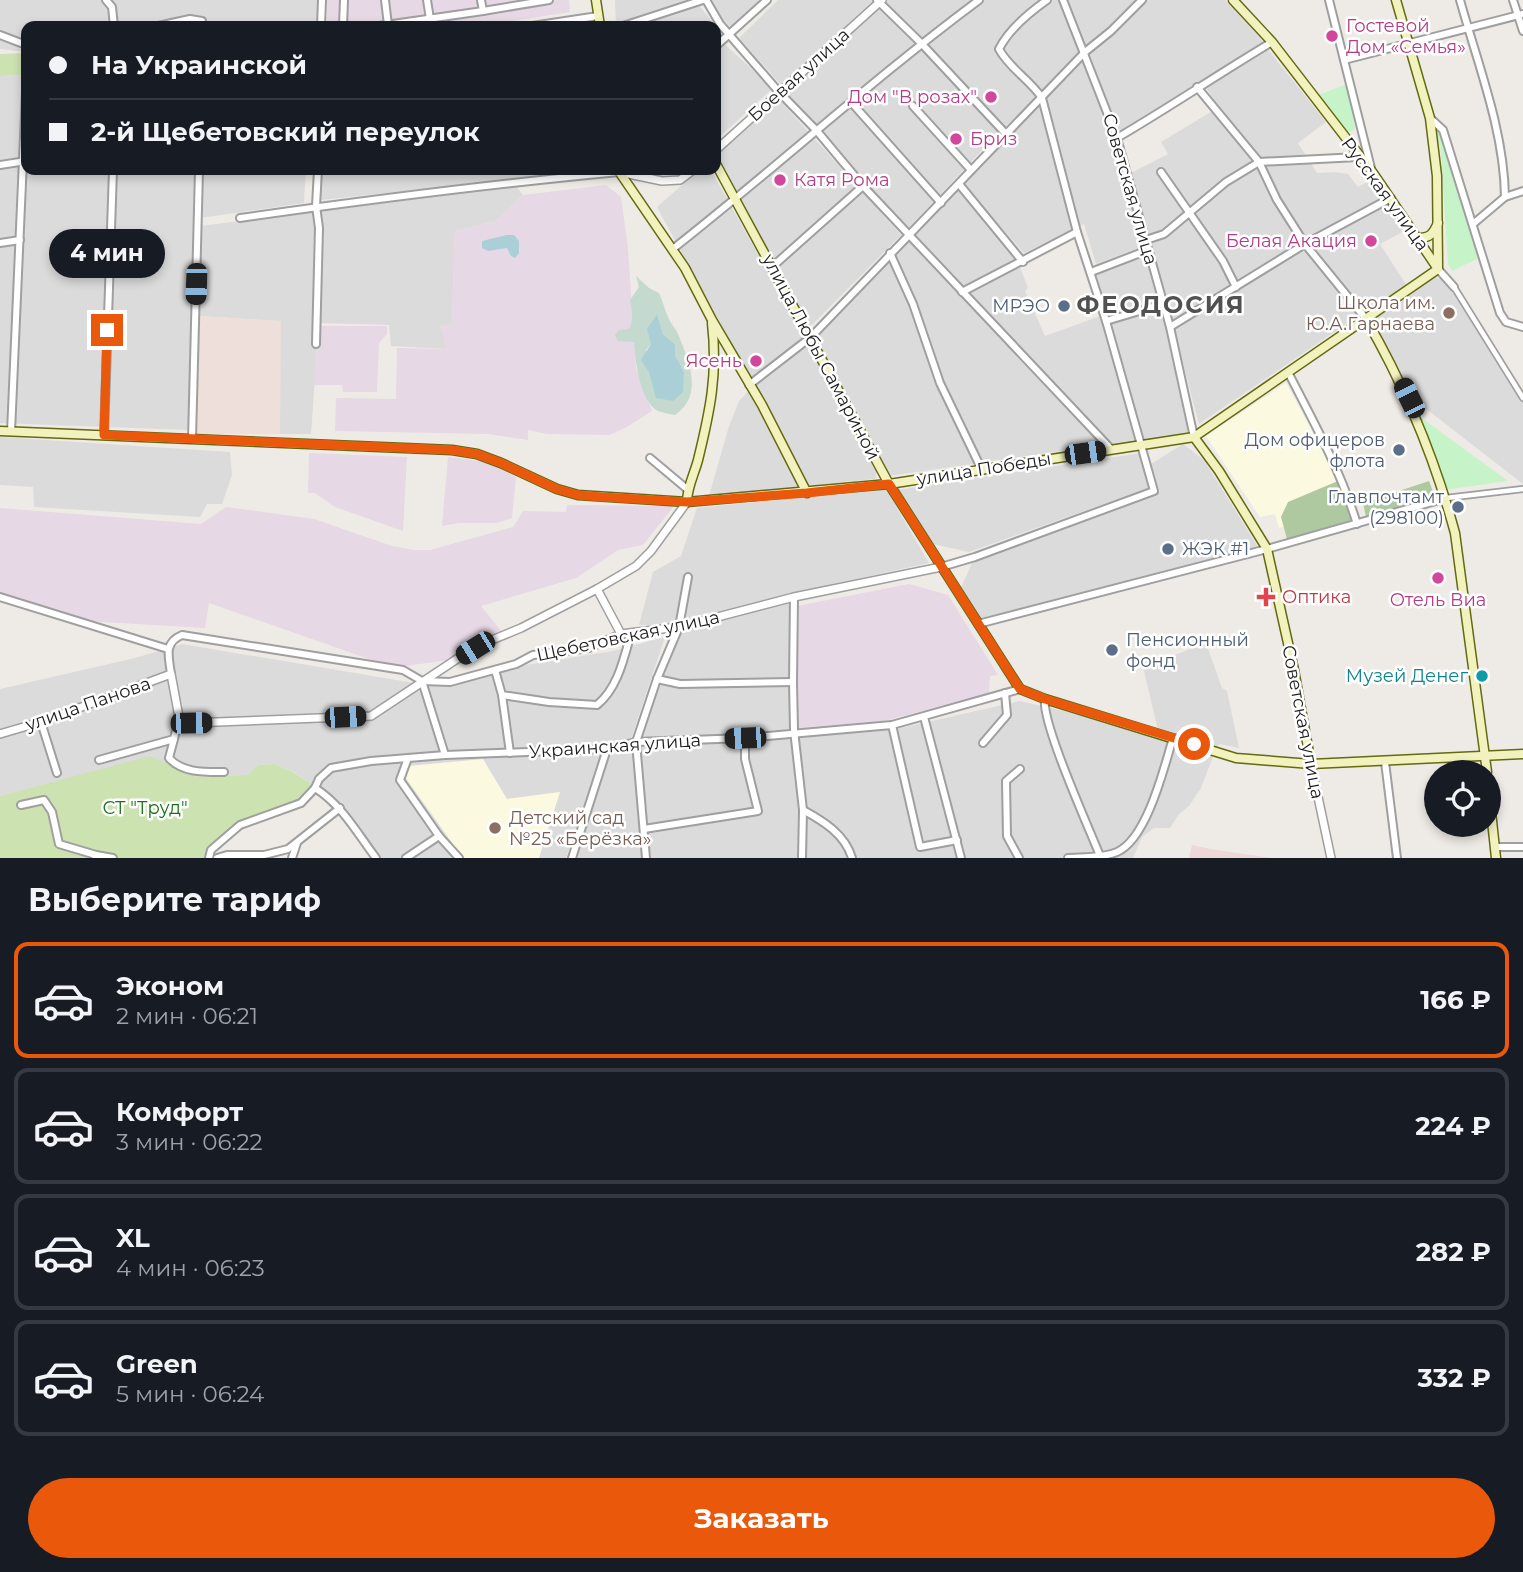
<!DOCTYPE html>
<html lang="ru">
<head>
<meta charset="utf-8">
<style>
  :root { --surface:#171b24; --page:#20242c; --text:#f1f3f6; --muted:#9ea1a6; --line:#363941; --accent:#ea580c }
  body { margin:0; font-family:Montserrat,sans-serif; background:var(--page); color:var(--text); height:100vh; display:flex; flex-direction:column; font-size:26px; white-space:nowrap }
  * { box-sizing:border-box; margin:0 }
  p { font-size:23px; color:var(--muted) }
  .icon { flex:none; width:38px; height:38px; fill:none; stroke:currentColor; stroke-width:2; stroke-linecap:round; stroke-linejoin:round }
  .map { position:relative; height:858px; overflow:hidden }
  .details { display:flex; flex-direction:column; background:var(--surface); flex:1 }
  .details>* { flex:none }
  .guide { position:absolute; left:21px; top:21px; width:700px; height:154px; border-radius:14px; box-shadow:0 4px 10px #0003; display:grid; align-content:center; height:154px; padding:0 28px; background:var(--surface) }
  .controls { position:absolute; left:1424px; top:760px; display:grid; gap:14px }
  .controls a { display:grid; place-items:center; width:77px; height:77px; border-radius:50%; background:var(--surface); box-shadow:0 4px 10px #0003; font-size:35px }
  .end { position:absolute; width:32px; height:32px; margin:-16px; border:9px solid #ea580c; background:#fff; box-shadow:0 0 0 4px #fff }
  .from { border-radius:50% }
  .bubble { position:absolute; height:49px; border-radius:24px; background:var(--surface); box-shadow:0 4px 10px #0003; font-size:23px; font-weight:700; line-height:49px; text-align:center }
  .car { position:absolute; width:21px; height:42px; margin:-21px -10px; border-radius:9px; box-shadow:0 0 5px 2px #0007; background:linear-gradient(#222 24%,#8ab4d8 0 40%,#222 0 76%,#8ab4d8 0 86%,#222 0) }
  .guide b { display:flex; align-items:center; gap:24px; height:66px; font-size:26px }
  .guide b+b { border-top:2px solid var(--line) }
  .guide i { width:18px; height:18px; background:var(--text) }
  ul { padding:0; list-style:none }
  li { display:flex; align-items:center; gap:21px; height:116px; margin:0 14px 10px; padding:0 14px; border:4px solid var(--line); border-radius:14px }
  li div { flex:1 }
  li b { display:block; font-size:26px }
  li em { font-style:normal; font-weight:700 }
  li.active { border-color:var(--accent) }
  li>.icon { width:63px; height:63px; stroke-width:1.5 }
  h2 { padding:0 28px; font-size:32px; line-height:84px }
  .primary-button { display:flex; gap:14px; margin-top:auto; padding:14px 28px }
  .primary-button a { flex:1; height:80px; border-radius:42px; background:var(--accent); color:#fff; font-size:28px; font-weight:700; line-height:80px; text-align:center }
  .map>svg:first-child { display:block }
  .residential { fill:#dcdbdb }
  .commercial { fill:#edd7d7 }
  .industrial { fill:#e6d8e4 }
  .education { fill:#fbfae1 }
  .military { fill:#eedfda }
  .grass { fill:#cce2b1 }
  .forest { fill:#aec99f }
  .wetland { fill:#c4dacf; fill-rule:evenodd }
  .park { fill:#c7f3c8 }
  .water { fill:#abcfd7 }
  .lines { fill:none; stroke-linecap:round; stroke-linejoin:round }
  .pedestrian-casing { stroke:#9f9f9f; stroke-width:8 }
  .minor-casing { stroke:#9f9f9f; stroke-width:10 }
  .tertiary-casing { stroke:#9f9f9f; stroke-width:10 }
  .secondary-casing { stroke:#656911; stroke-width:11 }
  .pedestrian { stroke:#fff; stroke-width:4.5 }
  .minor { stroke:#fff; stroke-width:6 }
  .tertiary { stroke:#fff; stroke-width:7 }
  .secondary { stroke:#f2f2bf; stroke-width:8 }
  .route { stroke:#ea580c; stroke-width:9 }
  .hotel-dot { fill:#d1479c; stroke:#fff; stroke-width:2.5 }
  .service-dot { fill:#5c6f8a; stroke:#fff; stroke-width:2.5 }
  .education-dot { fill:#8d6e63; stroke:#fff; stroke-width:2.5 }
  .health-dot { fill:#e0444e; stroke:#fff; stroke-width:2.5 }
  .culture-dot { fill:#0f9aa8; stroke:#fff; stroke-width:2.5 }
  .labels { text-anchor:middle; stroke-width:5; stroke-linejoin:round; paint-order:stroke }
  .hotel-label { font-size:18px; fill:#b23c85; stroke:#fff; text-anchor:start }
  .street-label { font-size:18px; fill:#1e1e1e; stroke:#fff }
  .education-label { font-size:18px; fill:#785e54; stroke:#fff; text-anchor:end }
  .service-label { font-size:18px; fill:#4e5e75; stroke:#fff; text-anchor:end }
  .health-label { font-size:18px; fill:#be3a42; stroke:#fff; text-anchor:start }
  .culture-label { font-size:18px; fill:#0d838f; stroke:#fff; text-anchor:end }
  .park-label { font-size:18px; fill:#18711a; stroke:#fff }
  .district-label { font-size:24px; font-weight:bold; letter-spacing:2px; fill:#515151; stroke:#fff }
</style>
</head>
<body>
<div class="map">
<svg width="1523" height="858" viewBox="0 0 1523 858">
  <rect width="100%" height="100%" fill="#eeebe6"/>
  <g class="residential">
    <path d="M0,0h318l-2,26h-290v26l-26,-3z"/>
    <path d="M615,0h88l-80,26h-7z"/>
    <path d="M712,0h51l-31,29 -18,-20z"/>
    <path d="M778,0h93l3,3 -92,83 -43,-48z"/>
    <path d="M887,0h251l-43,44 -91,84 -119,-126z"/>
    <path d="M1142,0h83l41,45 -43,23 -104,66 -30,-83z"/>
    <path d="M697,3l19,23h-89z"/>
    <path d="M880,6l119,126 -92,98 -123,-138z"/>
    <path d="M723,43l50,45 -57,52v-90z"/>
    <path d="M1266,47l60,75 -28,21 19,30 18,-1 13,2 10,13 14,-8 36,50 -28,15 27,42 -42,31 -64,-73 -130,77 -42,-147 39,-20 -7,-12 58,-35 -13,-19z"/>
    <path d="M1085,59l59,187 -48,18 -12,-40 -60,29 -62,-70z"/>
    <path d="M26,75v95h280l-2,33 -111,16 -5,211 -188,-7v-347z"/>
    <path d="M778,98l123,137 -91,92 -94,-169v-6z"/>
    <path d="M322,170h274l-275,30z"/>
    <path d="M699,170h12l167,299 -3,10 -166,17 20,-70 10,-25 15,-16 -97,-178z"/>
    <path d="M516,186l7,9 -27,26 -41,10 -3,94 -11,1 6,23 -56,-3 -2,-21 -70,-2 -8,111h-31v-113l-81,-5 1,-90z"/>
    <path d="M958,189l64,71 -2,7 8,21 -3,3 20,45 61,-22 -11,-39 52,-22 21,72 23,107 -302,44 -75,-139z"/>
    <path d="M1303,249l55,67 -159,108 -25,-94z"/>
    <path d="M1435,277l8,3 8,9 72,112v83l-107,-83 -42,-76 6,-14z"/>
    <path d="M0,437l230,15 2,23 -10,29h-15l-7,13 -166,-10 -1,-20 -33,-2z"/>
    <path d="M1183,444l21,16 54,87 -279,73 -19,-30 12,-27 188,-71 -9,-28z"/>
    <path d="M1142,453l9,34 -182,65 -41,-9 -31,-53z"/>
    <path d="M886,489l43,74 -137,30 -121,32h-32l14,-53 28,-16 16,-48z"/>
    <path d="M793,601l-2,134 101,-5 128,-29 74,17 120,36 -13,34 -12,18 -10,8 -9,14h-16l-12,9 -9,21h-482l-11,-116 7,-27 34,-86z"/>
    <path d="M665,637l-35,105h-23l-41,116h-190l-56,-68 -26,-18 -20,-8 -16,1 -11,10 -49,2 -48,-20 -150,39v-107l135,-31 47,-14 250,42 75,-18 106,-17z"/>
    <path d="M1206,643l16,45 5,3 12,57 -19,-4 -4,4 -58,-18 -15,-63z"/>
    <path d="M634,753l10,105h-68l34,-104z"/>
  </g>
  <path class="commercial" d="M1192,845l18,4 62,9h-83z"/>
  <g class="industrial">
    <path d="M327,0h242l1,12 -89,14h-154z"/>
    <path d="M606,185l15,12 7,51 8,120 16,43 -25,16 -18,8 -62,-1 -19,-4v10l-40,-6 -153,-3 1,-33 60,1 1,-51 49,1 -5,-24 11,-1 3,-93 41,-10 27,-26z"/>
    <path d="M320,326h67v8l-8,9 -2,49h-34l-1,-7h-28z"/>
    <path d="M309,453l98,4 -4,74 -68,-24 -20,-14h-7z"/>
    <path d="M448,457l41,5 27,15 -4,41 -16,5h-37l-17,3z"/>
    <path d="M567,505l107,1 -31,39 -25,5 -42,28 -95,28 21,26 -53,28 -44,6 -36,-7 -160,-56 -4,25 -119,-7 -86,-27v-86l201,16 25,-17 88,12 78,27 22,4h16l83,-23 10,-16 43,1z"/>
    <path d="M909,584l39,11 50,80 -8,1 -1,17 -105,28 -87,7v-122z"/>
  </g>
  <g class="education">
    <path d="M1286,383l52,96 9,25 -68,24 -4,-14 -15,3 -54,-81z"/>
    <path d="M483,759l24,40 53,-7 -21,66h-76l-58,-81 3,-11z"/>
  </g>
  <path class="military" d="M199,316l82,5 -1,113h-84z"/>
  <g class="grass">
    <path d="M26,53v22l-26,1v-22z"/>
    <path d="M150,756l48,21 49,-2 11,-10 16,-1 19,8 20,13 -16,17 -54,18 -22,15 -13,23h-208v-62z"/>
  </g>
  <g class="forest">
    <path d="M1338,481l13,39 -64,19 -6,-22 7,-15z"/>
    <path d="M1429,481l6,16 -69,20 -3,-14z"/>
  </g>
  <path class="wetland" d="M636,276l13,12 10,5c4,9 6,18 10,26 2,5 7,10 9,15 10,25 27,61 -3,81 -5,-1 -12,-2 -17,-4 -18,-9 -23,-51 -24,-69l-16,-1 -3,-6 4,-5 10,-1c5,-8 3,-19 1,-29l9,-13zM657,314l6,20 12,10v11l9,17 -31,14 -7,-36 5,-6z"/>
  <g class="park">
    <path d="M1347,84l8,44 -3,3 -6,1 -28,-37z"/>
    <path d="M1435,127l6,2 40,128 -29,14 -4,-7 -7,-111z"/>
    <path d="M1419,416l89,65 -64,9z"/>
  </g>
  <g class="water">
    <path d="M507,235h7l5,6v12l-4,5 -4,-2 -4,-8 -19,3 -6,-3v-7z"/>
    <path d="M657,314l6,20 12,10v11l9,17 -1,20 -10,9 -17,-3 -7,-26 -8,-12 10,-16 -4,-15z"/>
  </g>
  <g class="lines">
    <g class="pedestrian-casing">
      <g id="pedestrian">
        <path d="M1454,287l69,111"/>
        <path d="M1446,498l77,-9"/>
      </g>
    </g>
    <g class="minor-casing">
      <g id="minor">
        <path d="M106,0l6,7 2,19"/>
        <path d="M385,0l3,25"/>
        <path d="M427,0l3,19"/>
        <path d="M706,0l14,24 59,68 38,39 46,55 248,263"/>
        <path d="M877,0l44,43 85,91"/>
        <path d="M1063,0l54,138 53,189 24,110"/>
        <path d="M1329,0l42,168"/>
        <path d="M1460,0c18,65 44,130 45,197l-32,27"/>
        <path d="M1513,0l10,31"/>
        <path d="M483,11l66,-11"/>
        <path d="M158,26l32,-7 12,2v5"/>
        <path d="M321,26l1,-26"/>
        <path d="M343,26l1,-26"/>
        <path d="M379,26l104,-15 -2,-11"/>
        <path d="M532,26l66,-10"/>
        <path d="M623,26l80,-26"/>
        <path d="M0,35l21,8h5"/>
        <path d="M716,46l51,-46"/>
        <path d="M1344,60l179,-46"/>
        <path d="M1197,87l62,75 18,38 28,44 61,75"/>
        <path d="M851,102l90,101"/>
        <path d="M913,106l58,64"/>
        <path d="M1430,118l13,12 57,183 6,9 17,5"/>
        <path d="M1117,138c53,-31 103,-65 155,-96"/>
        <path d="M0,165l26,-4"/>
        <path d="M1161,172l62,89 13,26"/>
        <path d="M959,184l64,78"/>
        <path d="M1505,197l18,-6"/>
        <path d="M240,218c126,-18 252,-34 379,-46"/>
        <path d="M1146,240l18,-6 62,-52 33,-20 99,-5"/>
        <path d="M0,243l20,-3"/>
        <path d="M674,248c103,-81 200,-170 305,-248"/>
        <path d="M890,253l23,51 27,79 41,85"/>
        <path d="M772,267l91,-81"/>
        <path d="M1438,269l16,18"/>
        <path d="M1091,272l57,-22"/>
        <path d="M962,292l115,-60"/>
        <path d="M1106,321l57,-17"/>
        <path d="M1170,327l135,-83 86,-46"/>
        <path d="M316,344l3,-116 -3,-22 2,-36"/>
        <path d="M1288,372c26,51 52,97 69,152"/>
        <path d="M749,385l62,-48 274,-285 26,-21 31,-31"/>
        <path d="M11,432l15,-340"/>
        <path d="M104,435l9,-265"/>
        <path d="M192,439l7,-269"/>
        <path d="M650,458l37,31"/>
        <path d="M941,567l34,-10 179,-66 -48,-170 -29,-89 -35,-134c-12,-18 -33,-30 -43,-49 10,-20 31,-37 48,-49"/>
        <path d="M0,597l168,52"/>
        <path d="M794,597l-1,85 1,48 9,80 -1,48"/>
        <path d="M978,624l289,-75 179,-51"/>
        <path d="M495,670l7,25 47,7 48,3c21,-17 27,-47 34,-72"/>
        <path d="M171,674c-2,-17 -8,-31 11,-39l221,35 19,11 28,1 66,-18 17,-9 56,-7 32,-14"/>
        <path d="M657,679l23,5 113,-2"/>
        <path d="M422,681l23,74"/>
        <path d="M502,695l8,58"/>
        <path d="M1045,699c-4,23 44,129 55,157"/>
        <path d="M924,717l37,141"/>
        <path d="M41,722l16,51"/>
        <path d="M892,725l28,122 37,-7"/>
        <path d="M174,739l-5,19c13,15 36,14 55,14"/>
        <path d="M983,743l24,-28 -2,-22"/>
        <path d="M408,758l-8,22 39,56 20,22"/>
        <path d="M99,760l75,-21 5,-22"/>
        <path d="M1385,762l12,96"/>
        <path d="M315,788c27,17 42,45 61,70"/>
        <path d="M21,805l23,-5 8,12 7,32 37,11"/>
        <path d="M803,810c20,11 42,24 49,48"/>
        <path d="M644,829l114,-18 -13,-52v-21"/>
        <path d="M1495,847h28"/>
        <path d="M95,856l1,-1 17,3"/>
        <path d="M209,858l2,-8 29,-25 61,-22 14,-15 4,-9 12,-11 40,-7 74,-6 162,-6 29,-7 109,-4 147,-13 128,-36"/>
        <path d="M217,858l10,-3h37l24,-6 52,-41"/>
        <path d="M292,858l5,-15"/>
        <path d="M406,858l33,-22"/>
        <path d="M572,858l35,-109"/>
        <path d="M646,858l-10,-116 21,-63 22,-52 9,-50"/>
        <path d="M1019,858l-12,-22 -1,-55 14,-12"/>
        <path d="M1068,858c15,-1 35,0 49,-6 30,-13 47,-84 56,-114"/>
      </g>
    </g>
    <g class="tertiary-casing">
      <g id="tertiary">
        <path d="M716,150l166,-150"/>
        <path d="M619,172l43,9 18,-1 13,-10"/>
        <path d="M597,589l24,45 58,-7 115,-30 147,-30"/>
        <path d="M0,734l41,-12 130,-48 8,43 12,6 180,-7 104,-69 46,-19 76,-39 39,-23 15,-15 36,-49"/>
        <path d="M1311,764l20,94"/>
      </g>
    </g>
    <g class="secondary-casing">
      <g id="secondary">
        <path d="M596,0l4,26"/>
        <path d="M1233,0l39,42 101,131 65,96"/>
        <path d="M1396,0l34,118 7,58 1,90"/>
        <path d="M716,164l173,320 131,205 25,10 191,59 75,6 212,-10"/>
        <path d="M618,170l67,98 27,52 50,85 45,88"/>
        <path d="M1418,238c12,0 15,-4 20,-15"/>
        <path d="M1366,319c40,69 68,137 89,214l32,239"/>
        <path d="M0,431l452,19 25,4 24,9 56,26 21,6 109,7 202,-18 305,-47 244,-168"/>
        <path d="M1194,437l25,34 48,78 27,121 17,94"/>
        <path d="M687,502c0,-15 7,-27 11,-42 12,-49 20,-86 14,-137"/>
        <path d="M1489,793l7,65"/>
      </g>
    </g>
    <use href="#pedestrian" class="pedestrian"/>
    <use href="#minor" class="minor"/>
    <use href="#tertiary" class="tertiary"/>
    <use href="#secondary" class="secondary"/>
  </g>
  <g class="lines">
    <path class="route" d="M107,330l-3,105 348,15 25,4 24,9 56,26 21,6 24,2 85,5 120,-9 82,-9 131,205 25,10 149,45"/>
  </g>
  <g class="hotel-dot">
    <circle cx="1332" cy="36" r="7"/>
    <circle cx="991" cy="97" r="7"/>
    <circle cx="956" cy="139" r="7"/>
    <circle cx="780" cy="180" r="7"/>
    <circle cx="1371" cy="241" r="7"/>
    <circle cx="756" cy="361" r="7"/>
    <circle cx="1438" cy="578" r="7"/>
  </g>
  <g class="service-dot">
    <circle cx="1064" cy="306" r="7"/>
    <circle cx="1399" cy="450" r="7"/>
    <circle cx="1458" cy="507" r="7"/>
    <circle cx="1168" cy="549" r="7"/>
    <circle cx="1112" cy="650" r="7"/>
  </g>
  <g class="education-dot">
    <circle cx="1449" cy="313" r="7"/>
    <circle cx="495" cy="828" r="7"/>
  </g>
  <path class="health-dot" d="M1262.5 586.5h7v7h7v7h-7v7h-7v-7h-7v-7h7z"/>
  <circle class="culture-dot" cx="1482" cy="676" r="7"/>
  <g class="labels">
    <g class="hotel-label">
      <text x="1346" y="32">Гостевой<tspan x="1346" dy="21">Дом «Семья»</tspan></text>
      <text x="977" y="103" text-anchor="end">Дом "В розах"</text>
      <text x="970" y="145">Бриз</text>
      <text x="794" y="186">Катя Рома</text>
      <text x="1357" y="247" text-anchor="end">Белая Акация</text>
      <text x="742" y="367" text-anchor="end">Ясень</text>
      <text x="1438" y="606" text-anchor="middle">Отель Виа</text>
    </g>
    <g class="street-label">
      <text transform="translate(799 75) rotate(-42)" y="6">Боевая улица</text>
      <text transform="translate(1130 189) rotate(74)" y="6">Советская улица</text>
      <text transform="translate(1385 194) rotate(54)" y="6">Русская улица</text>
      <text transform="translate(821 357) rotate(62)" y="6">улица Любы Самариной</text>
      <text transform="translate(984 469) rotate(-9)" y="6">улица Победы</text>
      <text transform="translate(628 636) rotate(-12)" y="6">Щебетовская улица</text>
      <text transform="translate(88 704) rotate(-19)" y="6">улица Панова</text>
      <text transform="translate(1303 722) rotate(79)" y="6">Советская улица</text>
      <text transform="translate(615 746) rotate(-4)" y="6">Украинская улица</text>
    </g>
    <g class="education-label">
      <text x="1435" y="309">Школа им.<tspan x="1435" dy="21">Ю.А.Гарнаева</tspan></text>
      <text x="509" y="824" text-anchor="start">Детский сад<tspan x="509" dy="21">№25 «Берёзка»</tspan></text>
    </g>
    <g class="service-label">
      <text x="1050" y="312">МРЭО</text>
      <text x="1385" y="446">Дом офицеров<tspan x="1385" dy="21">флота</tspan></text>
      <text x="1444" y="503">Главпочтамт<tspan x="1444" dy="21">(298100)</tspan></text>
      <text x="1182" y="555" text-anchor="start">ЖЭК #1</text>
      <text x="1126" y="646" text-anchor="start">Пенсионный<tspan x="1126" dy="21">фонд</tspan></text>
    </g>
    <g class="health-label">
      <text x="1282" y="603">Оптика</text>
    </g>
    <g class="culture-label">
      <text x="1468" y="682">Музей Денег</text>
    </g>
    <g class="park-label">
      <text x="145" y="814">СТ "Труд"</text>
    </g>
    <g class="district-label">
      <text x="1161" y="313">ФЕОДОСИЯ</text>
    </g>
  </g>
</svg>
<div class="controls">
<a><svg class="icon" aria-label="locate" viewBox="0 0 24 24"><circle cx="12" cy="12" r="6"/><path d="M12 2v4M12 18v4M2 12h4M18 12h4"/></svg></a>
</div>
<i class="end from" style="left:1194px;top:744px"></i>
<i class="end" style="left:107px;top:330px"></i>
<div class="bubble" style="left:49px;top:229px;width:116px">4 мин</div>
<i class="car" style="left:196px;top:284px;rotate:182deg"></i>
<i class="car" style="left:1409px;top:398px;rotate:334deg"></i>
<i class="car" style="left:1085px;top:453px;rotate:82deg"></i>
<i class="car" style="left:475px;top:648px;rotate:238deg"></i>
<i class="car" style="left:345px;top:717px;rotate:87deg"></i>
<i class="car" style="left:191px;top:723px;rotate:89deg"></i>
<i class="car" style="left:745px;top:738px;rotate:268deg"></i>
<div class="guide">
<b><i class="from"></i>На Украинской</b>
<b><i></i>2-й Щебетовский переулок</b>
</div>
</div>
<section class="details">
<h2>Выберите тариф</h2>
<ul>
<li class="active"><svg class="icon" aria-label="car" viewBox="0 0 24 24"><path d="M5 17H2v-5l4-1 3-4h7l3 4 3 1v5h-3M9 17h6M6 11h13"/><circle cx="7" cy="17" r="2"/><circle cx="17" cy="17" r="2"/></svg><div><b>Эконом</b><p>2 мин · 06:21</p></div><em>166 ₽</em></li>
<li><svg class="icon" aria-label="car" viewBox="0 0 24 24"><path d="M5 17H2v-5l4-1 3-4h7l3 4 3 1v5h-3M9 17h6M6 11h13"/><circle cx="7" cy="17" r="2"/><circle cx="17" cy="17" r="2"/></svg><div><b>Комфорт</b><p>3 мин · 06:22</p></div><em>224 ₽</em></li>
<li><svg class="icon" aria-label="car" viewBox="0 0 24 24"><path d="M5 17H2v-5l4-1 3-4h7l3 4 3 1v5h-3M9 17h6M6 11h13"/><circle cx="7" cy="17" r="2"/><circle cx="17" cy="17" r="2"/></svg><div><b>XL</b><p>4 мин · 06:23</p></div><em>282 ₽</em></li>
<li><svg class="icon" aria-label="car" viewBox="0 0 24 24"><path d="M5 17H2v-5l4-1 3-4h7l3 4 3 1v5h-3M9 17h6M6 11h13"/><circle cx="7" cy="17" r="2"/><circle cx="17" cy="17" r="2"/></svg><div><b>Green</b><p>5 мин · 06:24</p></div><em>332 ₽</em></li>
</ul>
<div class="primary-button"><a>Заказать</a></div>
</section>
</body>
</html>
